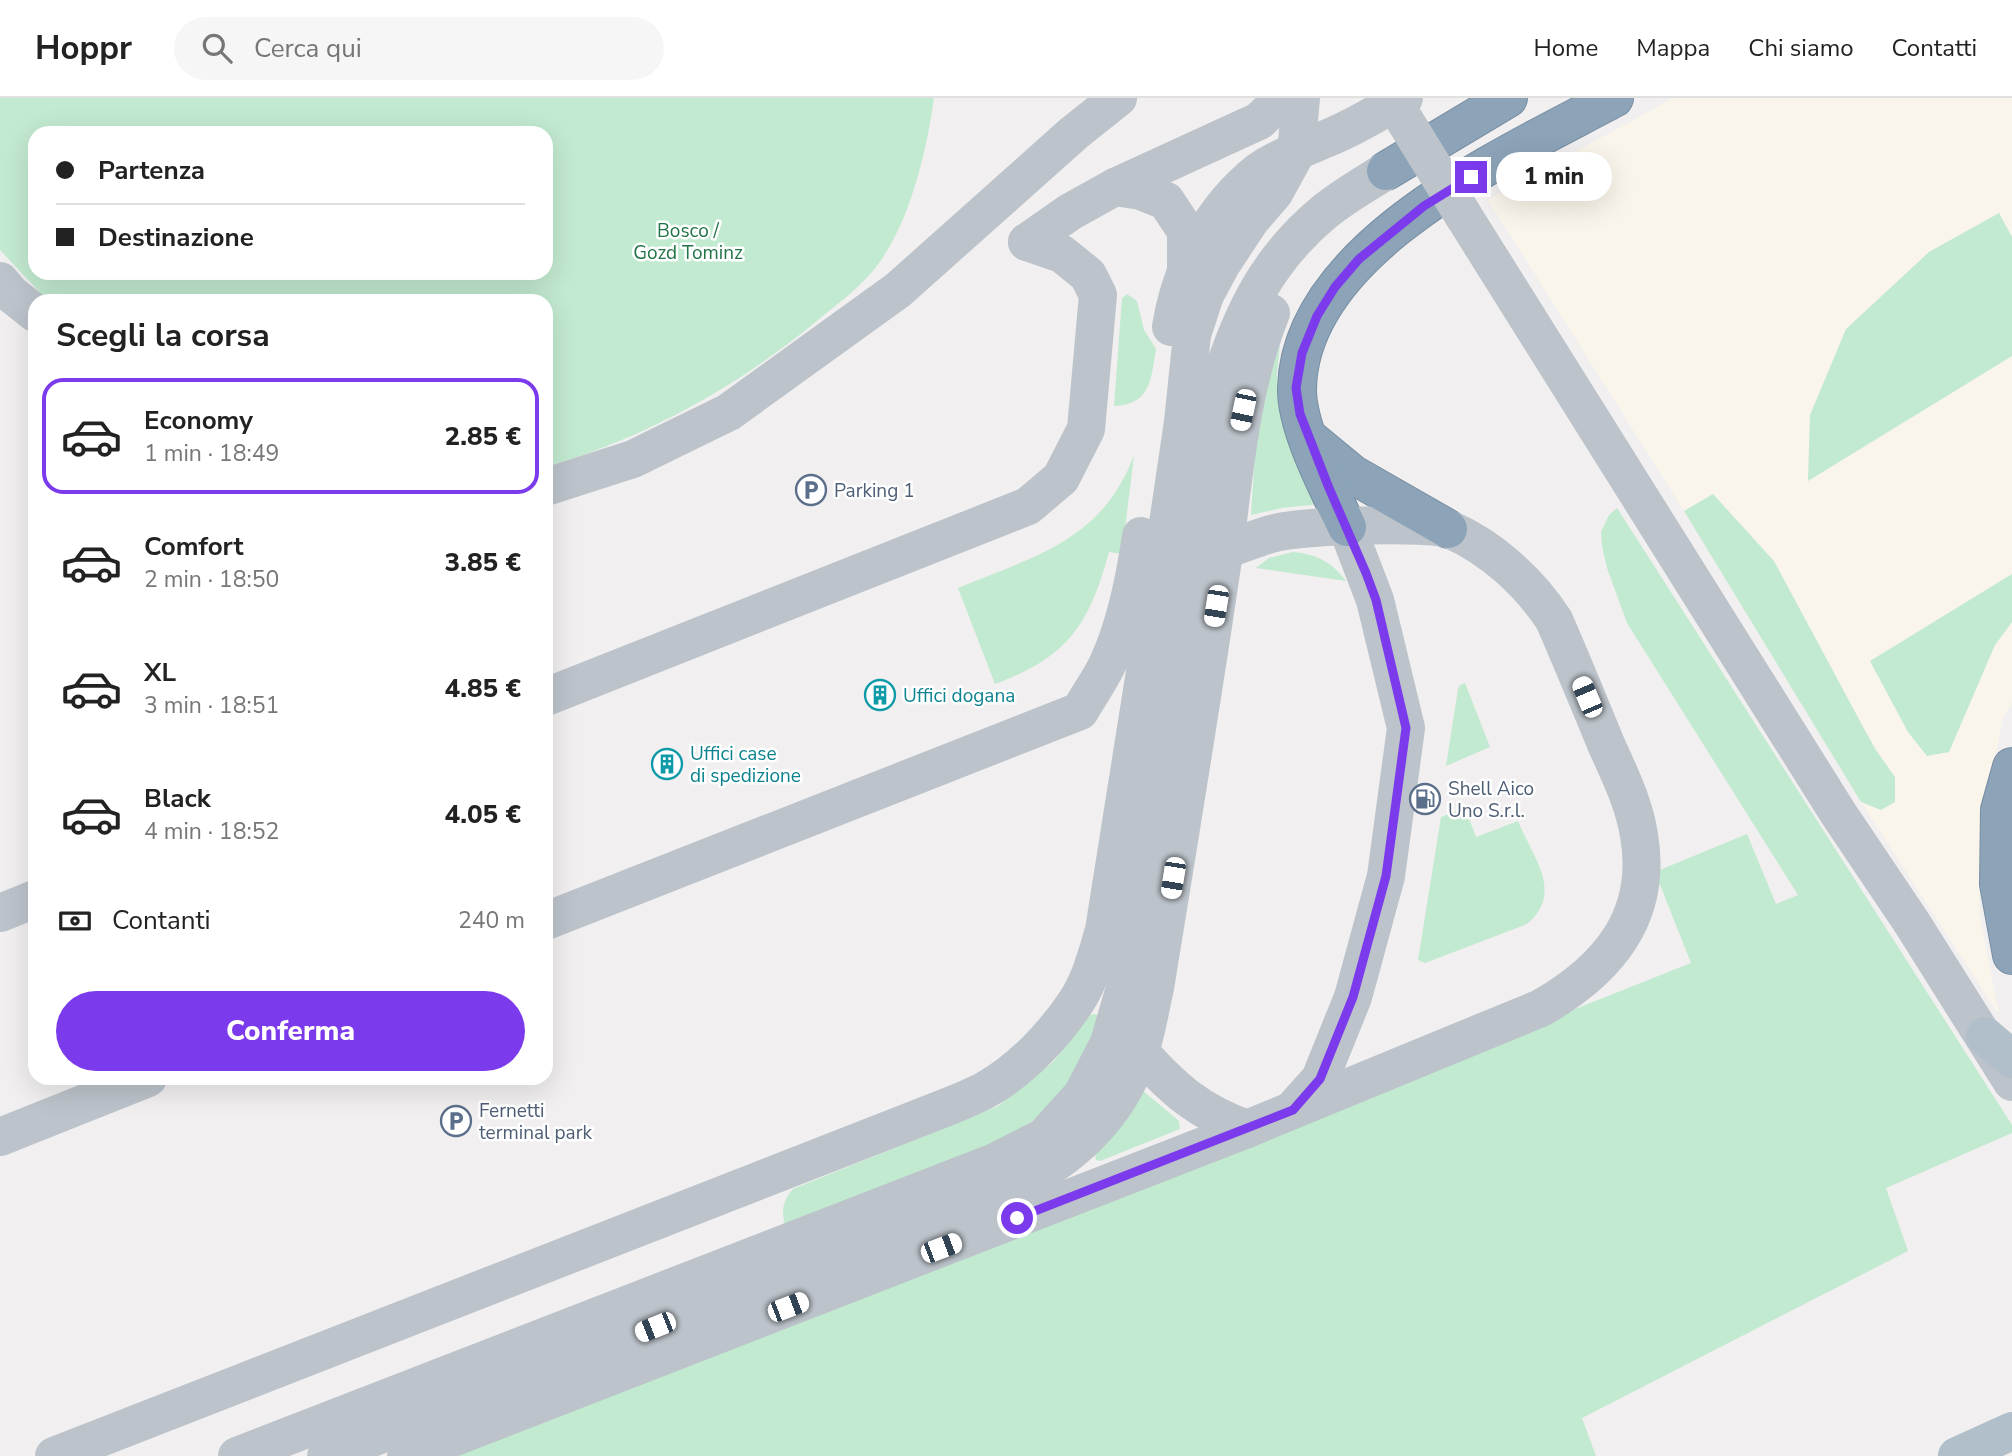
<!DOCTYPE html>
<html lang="it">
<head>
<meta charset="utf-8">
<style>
  :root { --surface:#fff; --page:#f6f6f6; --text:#222; --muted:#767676; --line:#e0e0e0; --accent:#7c3aed }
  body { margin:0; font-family:"Nunito Sans",sans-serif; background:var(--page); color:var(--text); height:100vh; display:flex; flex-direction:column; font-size:26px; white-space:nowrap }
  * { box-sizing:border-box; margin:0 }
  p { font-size:23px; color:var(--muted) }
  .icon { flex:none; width:38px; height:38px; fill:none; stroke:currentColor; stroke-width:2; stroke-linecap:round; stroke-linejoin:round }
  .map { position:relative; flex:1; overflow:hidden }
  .details { position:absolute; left:28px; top:196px; width:525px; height:791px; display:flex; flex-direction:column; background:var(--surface); border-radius:21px; box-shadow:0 7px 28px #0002 }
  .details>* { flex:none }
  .hud { position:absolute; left:28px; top:28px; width:525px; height:154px; border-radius:21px; box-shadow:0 7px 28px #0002; display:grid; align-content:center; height:154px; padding:0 28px; background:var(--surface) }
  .end { position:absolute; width:32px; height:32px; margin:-16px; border:9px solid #7c3aed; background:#fff; box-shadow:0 0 0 4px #fff }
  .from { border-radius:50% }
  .bubble { position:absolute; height:49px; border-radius:24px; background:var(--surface); box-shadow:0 7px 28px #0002; font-size:23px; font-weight:800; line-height:49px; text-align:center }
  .car { position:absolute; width:21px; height:42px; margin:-21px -10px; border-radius:9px; box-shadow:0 0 5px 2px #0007; background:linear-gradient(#fff 24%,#345 0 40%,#fff 0 76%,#345 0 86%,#fff 0) }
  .hud b { display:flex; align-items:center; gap:24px; height:66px; font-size:26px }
  .hud b+b { border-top:2px solid var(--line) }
  .hud i { width:18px; height:18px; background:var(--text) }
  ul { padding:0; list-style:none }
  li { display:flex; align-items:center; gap:21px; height:116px; margin:0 14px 10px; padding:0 14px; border:4px solid transparent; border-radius:21px }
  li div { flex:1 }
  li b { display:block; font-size:26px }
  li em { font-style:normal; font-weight:800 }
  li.current { border-color:var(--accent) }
  li>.icon { width:63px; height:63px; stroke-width:1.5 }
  h2 { padding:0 28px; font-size:32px; line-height:84px }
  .pay { display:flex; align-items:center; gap:18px; height:77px; padding:0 28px; font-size:26px }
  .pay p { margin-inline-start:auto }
  .button { display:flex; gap:14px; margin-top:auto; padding:14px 28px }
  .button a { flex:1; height:80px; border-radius:42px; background:var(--accent); color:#fff; font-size:28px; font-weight:800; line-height:80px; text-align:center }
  header { display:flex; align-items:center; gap:42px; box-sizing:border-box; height:98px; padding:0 35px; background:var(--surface); border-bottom:2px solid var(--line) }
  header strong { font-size:33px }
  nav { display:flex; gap:38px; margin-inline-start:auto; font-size:24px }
  .search { width:490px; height:63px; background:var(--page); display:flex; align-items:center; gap:18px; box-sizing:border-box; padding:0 24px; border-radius:38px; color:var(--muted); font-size:26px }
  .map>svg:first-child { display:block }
  .commercial { fill:#faf5ea }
  .green { fill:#c2ead0; fill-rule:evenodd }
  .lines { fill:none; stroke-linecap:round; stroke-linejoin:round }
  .highway-casing { stroke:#778ea3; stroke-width:40 }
  .minor { stroke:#bcc3ca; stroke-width:38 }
  .major { stroke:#b1bfca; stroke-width:38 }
  .highway { stroke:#8ca3b8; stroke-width:38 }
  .minor-bridge { stroke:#bcc3ca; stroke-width:38 }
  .route { stroke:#7c3aed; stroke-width:9 }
  .labels { text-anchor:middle; stroke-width:5; stroke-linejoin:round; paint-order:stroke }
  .park-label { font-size:19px; fill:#227347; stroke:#fff }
  .service-label { font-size:19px; fill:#4e5e75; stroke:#fff; text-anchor:start }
  .culture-label { font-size:19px; fill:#0d838f; stroke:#fff; text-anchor:start }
</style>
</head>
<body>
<header>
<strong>Hoppr</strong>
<div class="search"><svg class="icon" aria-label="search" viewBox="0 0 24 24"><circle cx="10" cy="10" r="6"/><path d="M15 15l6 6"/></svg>Cerca qui</div>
<nav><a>Home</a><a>Mappa</a><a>Chi siamo</a><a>Contatti</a></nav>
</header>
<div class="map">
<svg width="2012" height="1358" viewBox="0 0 2012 1358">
  <rect width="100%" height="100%" fill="#f1efef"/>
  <path class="commercial" d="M1673,0h339v139l-13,-23 -70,38 -119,163 -2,65 204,-124v346l-9,16 -22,107 -2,86 20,104 -138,-213 19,8 15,-32 -182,-284 -29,17 -196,-311z"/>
  <g class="green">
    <path d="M0,0h934c-8,56 -25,130 -62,174 -17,20 -40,36 -60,53 -79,64 -168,113 -266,142v-166h-496l-4,-2 -46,-49zM35,35h511v140h-511z"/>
    <path d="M1999,115l13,24v119l-204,125 2,-66 36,-86 83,-77z"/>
    <path d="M1127,196l10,7 7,29 12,19c-5,29 -5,56 -42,57l8,-108z"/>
    <path d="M1280,246l-3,30 4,40 40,90 -39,4 -31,7 7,-107z"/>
    <path d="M1134,357l-12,99 -13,-2c-20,73 -41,105 -114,132l-37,-96c77,-32 144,-47 176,-133z"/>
    <path d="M1713,396l61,67 101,188 20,28v25l-14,8 -20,-8 -177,-291z"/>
    <path d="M1617,410l395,617v8l-126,55 22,63 -326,167 14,38h-1145l1240,-493 -36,-91 92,-38 29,70 22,-9 -171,-272 -20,-55 -5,-22 -1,-14 8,-17z"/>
    <path d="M1293,454c23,2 39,10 53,29l-90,-13 13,-10z"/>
    <path d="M2012,476v48l-17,23 -46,107 -22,4 -19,-24 -38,-71z"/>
    <path d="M1465,585l25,64 -44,19 12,-77 2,-4z"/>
    <path d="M1465,710l11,29 42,-16c14,36 47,71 9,103l-102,39 -7,-3 23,-143z"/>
    <path d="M1095,916l4,1 -18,55 -44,48 -31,20 -221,87c-4,-15 -2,-25 8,-36l205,-83 55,-44 37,-47z"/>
    <path d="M1142,992l37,31 1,8 -80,32 -4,-1 -1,-7z"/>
  </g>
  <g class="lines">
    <g class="highway-casing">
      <g id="highway">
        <path d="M1386,73l122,-73"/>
        <path d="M1312,343l40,33 96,55"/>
        <path d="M1347,429c-17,-36 -51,-99 -50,-139 3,-141 211,-233 317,-290"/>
        <path d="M2012,669l-12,43 -1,74 13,71"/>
      </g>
    </g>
    <g class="minor">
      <path d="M1115,89l26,4 25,10 20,30v39"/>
      <path d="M1463,117l375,598 74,110 100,159"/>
      <path d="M1027,144l43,-30 45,-25 144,-66 24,-23"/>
      <path d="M0,183l11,13 24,19"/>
      <path d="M1171,229c9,-59 41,-119 88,-156 19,-14 56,-27 78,-37 23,-10 45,-24 67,-36"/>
      <path d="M546,389l87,-28 96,-47 169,-122 176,-157 44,-35"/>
      <path d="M546,599l482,-191 33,-28 25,-49 12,-134 -10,-20 -26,-21 -35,-12"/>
      <path d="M0,815l35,-14"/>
      <path d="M546,823l534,-210c9,-16 20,-31 28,-48 18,-39 27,-85 33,-127"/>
      <path d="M1140,954c33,37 59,60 107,77"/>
      <path d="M1294,1010l26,-29 33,-82 33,-121 20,-148 -31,-128 -28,-73"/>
      <path d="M0,1039l148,-59"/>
      <path d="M54,1358l888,-347c15,-6 31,-12 45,-20 35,-20 67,-54 89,-87 14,-21 21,-48 28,-72l57,-359 22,-149 9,-87 13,-40 16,-30 29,-44 24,-28 22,-40 5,-55"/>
      <path d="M237,1358l758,-294 49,-25 38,-42 27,-52 17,-59 94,-603c22,-68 47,-121 103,-168 19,-16 42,-29 63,-42"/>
      <path d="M326,1358l682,-267c61,-26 111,-73 132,-137 7,-21 10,-43 15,-64 22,-136 45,-273 65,-409 14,-90 17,-181 51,-266"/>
      <path d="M406,1358l841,-327 294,-121c68,-39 112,-92 98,-173 -5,-32 -20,-62 -33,-91 -17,-41 -34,-83 -52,-124 -24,-37 -62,-72 -103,-90 -22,-9 -150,-4 -176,3 -17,4 -34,12 -51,17"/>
    </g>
    <g class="major">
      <path d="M1985,938l27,23"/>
      <path d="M1957,1358l55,-25"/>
    </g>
    <use href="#highway" class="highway"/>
    <path class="minor-bridge" d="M1391,0l72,117"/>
  </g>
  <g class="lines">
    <path class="route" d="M1017,1120l276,-108 27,-31 33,-82 33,-121 20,-148 -30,-128 -10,-27 -37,-85 -29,-74 -4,-26 6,-35 15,-37 18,-29 24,-28 65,-53 47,-29"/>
  </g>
  <defs>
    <g id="parking-ring" transform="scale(1.575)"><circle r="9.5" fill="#fff" stroke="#5c6f8a" stroke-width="1.5"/><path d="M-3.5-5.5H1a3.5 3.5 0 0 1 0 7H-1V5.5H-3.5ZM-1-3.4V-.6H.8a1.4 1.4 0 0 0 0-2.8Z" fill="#5c6f8a"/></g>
    <g id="building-ring" transform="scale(1.575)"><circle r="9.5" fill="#fff" stroke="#0f9aa8" stroke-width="1.5"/><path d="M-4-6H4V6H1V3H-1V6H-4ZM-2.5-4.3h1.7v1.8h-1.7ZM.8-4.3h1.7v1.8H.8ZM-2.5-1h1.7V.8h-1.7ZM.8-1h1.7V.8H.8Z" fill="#0f9aa8"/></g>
    <g id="fuel-ring" transform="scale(1.575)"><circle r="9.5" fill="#fff" stroke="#5c6f8a" stroke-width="1.5"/><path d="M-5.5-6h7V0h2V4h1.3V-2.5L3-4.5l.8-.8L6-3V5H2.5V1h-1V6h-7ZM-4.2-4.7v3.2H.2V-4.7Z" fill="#5c6f8a"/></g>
  </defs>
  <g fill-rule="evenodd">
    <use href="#parking-ring" x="811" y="392"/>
    <use href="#building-ring" x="880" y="597"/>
    <use href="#building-ring" x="667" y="666"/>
    <use href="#fuel-ring" x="1425" y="701"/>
    <use href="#parking-ring" x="456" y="1023"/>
  </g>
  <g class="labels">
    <g class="park-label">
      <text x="688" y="139">Bosco /<tspan x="688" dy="22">Gozd Tominz</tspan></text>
    </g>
    <g class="service-label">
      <text x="834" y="399">Parking 1</text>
      <text x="1448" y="697">Shell Aico<tspan x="1448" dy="22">Uno S.r.l.</tspan></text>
      <text x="479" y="1019">Fernetti<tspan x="479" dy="22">terminal park</tspan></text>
    </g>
    <g class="culture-label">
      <text x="903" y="604">Uffici dogana</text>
      <text x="690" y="662">Uffici case<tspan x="690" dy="22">di spedizione</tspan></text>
    </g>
  </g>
</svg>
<i class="end from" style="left:1017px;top:1120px"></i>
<i class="end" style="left:1471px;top:79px"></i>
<div class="bubble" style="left:1496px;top:54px;width:116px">1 min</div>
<i class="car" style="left:1243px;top:312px;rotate:192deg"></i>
<i class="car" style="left:1216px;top:508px;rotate:189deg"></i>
<i class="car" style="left:1587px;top:599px;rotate:337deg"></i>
<i class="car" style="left:1173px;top:780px;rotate:189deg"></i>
<i class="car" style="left:941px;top:1150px;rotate:69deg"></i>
<i class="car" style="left:788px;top:1209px;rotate:69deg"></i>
<i class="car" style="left:655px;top:1229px;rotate:248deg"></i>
<div class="hud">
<b><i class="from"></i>Partenza</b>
<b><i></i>Destinazione</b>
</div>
<section class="details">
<h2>Scegli la corsa</h2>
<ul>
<li class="current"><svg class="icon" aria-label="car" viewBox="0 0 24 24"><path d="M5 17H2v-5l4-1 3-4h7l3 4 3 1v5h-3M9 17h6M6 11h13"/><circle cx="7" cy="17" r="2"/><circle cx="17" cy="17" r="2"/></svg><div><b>Economy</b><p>1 min · 18:49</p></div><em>2.85 €</em></li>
<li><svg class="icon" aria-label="car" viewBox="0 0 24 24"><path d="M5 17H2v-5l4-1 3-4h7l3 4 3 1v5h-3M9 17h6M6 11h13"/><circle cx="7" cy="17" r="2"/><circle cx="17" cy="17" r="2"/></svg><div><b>Comfort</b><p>2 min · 18:50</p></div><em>3.85 €</em></li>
<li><svg class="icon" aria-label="car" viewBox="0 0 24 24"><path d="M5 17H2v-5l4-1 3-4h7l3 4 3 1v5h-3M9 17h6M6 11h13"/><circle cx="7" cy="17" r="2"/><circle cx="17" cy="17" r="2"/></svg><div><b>XL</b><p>3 min · 18:51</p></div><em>4.85 €</em></li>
<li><svg class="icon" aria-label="car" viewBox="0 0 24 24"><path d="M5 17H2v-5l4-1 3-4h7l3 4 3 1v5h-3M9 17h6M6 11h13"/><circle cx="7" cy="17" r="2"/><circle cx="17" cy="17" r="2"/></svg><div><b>Black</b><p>4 min · 18:52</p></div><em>4.05 €</em></li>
</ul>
<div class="pay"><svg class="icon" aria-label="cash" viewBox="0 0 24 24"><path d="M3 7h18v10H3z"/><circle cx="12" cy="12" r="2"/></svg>Contanti<p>240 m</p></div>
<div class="button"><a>Conferma</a></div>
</section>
</div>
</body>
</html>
